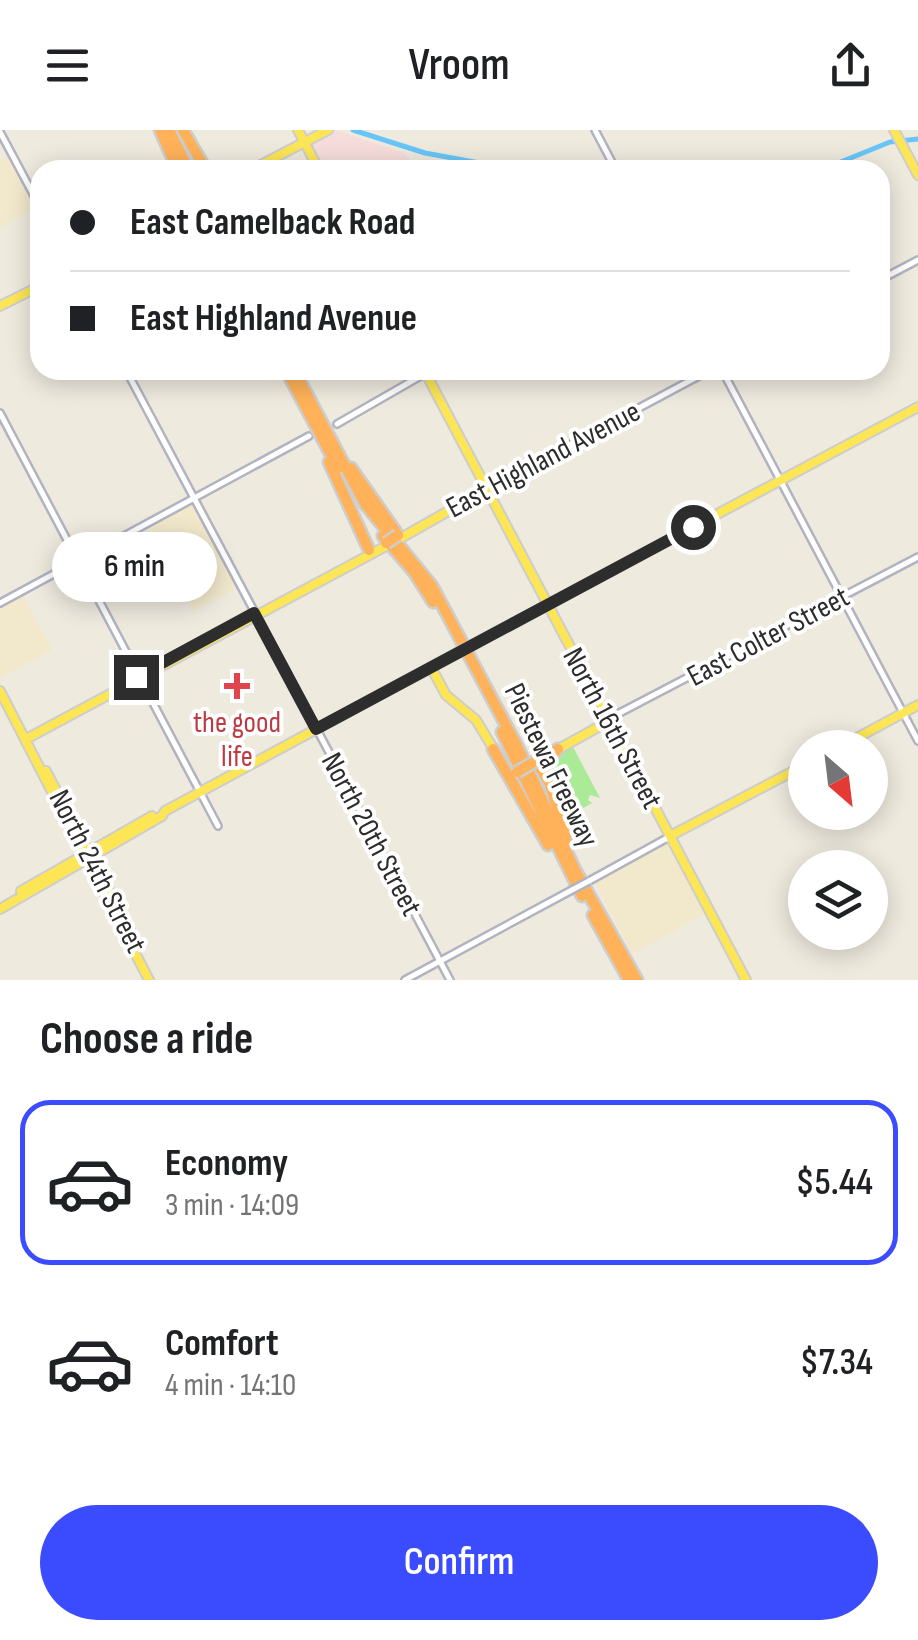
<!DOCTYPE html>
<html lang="en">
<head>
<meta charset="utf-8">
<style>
  :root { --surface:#fff; --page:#f2f2f2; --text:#202124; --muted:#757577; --line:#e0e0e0; --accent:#3b4cff }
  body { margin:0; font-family:"Sofia Sans Condensed",sans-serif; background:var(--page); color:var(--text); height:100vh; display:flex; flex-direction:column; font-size:38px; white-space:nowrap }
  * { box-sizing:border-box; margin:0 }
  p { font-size:32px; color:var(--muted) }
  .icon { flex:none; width:55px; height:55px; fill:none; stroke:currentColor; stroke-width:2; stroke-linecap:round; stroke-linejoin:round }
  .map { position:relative; height:850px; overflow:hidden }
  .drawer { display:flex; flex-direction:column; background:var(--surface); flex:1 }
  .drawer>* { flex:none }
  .top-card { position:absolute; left:30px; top:30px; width:860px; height:220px; border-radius:30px; box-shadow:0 5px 25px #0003; display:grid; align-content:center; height:220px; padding:0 40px; background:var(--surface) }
  .needle { width:65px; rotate:152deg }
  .buttons { position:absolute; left:788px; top:600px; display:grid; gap:20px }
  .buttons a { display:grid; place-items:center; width:100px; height:100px; border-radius:50%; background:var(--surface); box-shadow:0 5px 25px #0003; font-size:50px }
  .end { position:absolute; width:45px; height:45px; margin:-22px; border:12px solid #2d2d2d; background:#fff; box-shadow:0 0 0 5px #fff }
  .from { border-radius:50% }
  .bubble { position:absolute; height:70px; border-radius:35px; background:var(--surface); box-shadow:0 5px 25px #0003; font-size:32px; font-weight:600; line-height:70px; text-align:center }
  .top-card b { display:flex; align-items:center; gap:35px; height:95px; font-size:38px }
  .top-card b+b { border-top:2px solid var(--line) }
  .top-card i { width:25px; height:25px; background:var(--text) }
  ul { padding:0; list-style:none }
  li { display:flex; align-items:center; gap:30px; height:165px; margin:0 20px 15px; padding:0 20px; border:5px solid transparent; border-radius:30px }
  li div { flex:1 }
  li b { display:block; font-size:38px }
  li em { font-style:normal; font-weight:600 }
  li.on { border-color:var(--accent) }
  li>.icon { width:90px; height:90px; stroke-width:1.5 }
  h2 { padding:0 40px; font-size:45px; line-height:120px }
  .primary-button { display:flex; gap:20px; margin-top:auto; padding:20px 40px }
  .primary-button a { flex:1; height:115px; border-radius:60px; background:var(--accent); color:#fff; font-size:40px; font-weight:600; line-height:115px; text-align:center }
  header { display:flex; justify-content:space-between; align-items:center; height:130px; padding:0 40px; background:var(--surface); font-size:45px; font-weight:600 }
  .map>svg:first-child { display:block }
  .education { fill:#f2e9cd }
  .medical { fill:#f6dddb }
  .green { fill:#abea96 }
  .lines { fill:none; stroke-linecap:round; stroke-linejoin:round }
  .canal { stroke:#69c5f9; stroke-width:5 }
  .minor-casing { stroke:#b2b3c1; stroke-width:10 }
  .major-casing { stroke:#cdcdcd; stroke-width:12 }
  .highway-casing { stroke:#cdcdcd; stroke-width:15 }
  .minor { stroke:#fff; stroke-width:5 }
  .major { stroke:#fde656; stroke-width:8 }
  .highway { stroke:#ffb259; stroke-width:10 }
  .minor-bridge-casing { stroke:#b2b3c1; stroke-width:10; stroke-linecap:butt }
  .major-bridge-casing { stroke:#cdcdcd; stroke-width:12; stroke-linecap:butt }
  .highway-bridge-casing { stroke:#cdcdcd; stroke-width:15; stroke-linecap:butt }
  .minor-bridge { stroke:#fff; stroke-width:5 }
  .major-bridge { stroke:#fde656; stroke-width:8 }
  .highway-bridge { stroke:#ffb259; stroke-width:10 }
  .route { stroke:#2d2d2d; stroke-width:12 }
  .health-dot { fill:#e0444e; stroke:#fff; stroke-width:4 }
  .labels { text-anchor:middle; stroke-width:8; stroke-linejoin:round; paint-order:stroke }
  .street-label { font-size:30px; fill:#2d2d2d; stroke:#fff }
  .health-label { font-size:30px; fill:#be3a42; stroke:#fff }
</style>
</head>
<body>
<header><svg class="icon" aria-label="menu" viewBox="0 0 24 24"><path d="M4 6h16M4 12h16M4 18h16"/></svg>Vroom<svg class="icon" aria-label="share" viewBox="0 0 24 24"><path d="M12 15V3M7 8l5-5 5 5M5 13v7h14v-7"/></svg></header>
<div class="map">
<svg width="918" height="850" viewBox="0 0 918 850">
  <rect width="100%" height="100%" fill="#efeade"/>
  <g class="education">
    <path d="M10,26l27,51 -37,21v-67z"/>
    <path d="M193,373l45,84 -44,24 -45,-86z"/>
    <path d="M22,464l30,56 -52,28v-72z"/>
    <path d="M668,711l39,72 -75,41 -38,-73z"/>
  </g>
  <path class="medical" d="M335,0l69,23 12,17h-94l-14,-26z"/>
  <path class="green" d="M572,615l28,53 -10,-3 -2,5 4,3 -23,13 -25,-51 4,-7z"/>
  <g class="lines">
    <g class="canal">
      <path d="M353,0l72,23 93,17"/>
      <path d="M821,40l69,-28 28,-3"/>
    </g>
    <g class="minor-casing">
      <g id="minor">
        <path d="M595,0l21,40"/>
        <path d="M0,2l40,75"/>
        <path d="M880,150l38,-20"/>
        <path d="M126,240l324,610"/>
        <path d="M722,240l196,371"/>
        <path d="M0,283l218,413"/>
        <path d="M337,294l94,-54"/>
        <path d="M487,359l223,-119"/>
        <path d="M0,473l309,-167"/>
        <path d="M608,589l310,-162"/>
        <path d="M589,751l80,-44"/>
        <path d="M405,850l165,-89"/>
      </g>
    </g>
    <g class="major-casing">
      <g id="major">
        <path d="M298,0l21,40"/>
        <path d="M894,0l24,45"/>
        <path d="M251,40l77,-40"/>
        <path d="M0,176l40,-20"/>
        <path d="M424,240l322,610"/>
        <path d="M401,408l86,-49"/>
        <path d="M470,516l448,-239"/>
        <path d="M431,537l15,28 30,25 20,33"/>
        <path d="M0,561l149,289"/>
        <path d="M26,609l362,-194"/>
        <path d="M838,618l80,-43"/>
        <path d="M555,621l54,-30"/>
        <path d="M46,641l89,169"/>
        <path d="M670,706l135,-71"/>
        <path d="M21,761l131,-75"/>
        <path d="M0,779l162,-93 3,-5 290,-157"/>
      </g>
    </g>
    <g class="highway-casing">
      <g id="highway">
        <path d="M160,0l18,40"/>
        <path d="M169,0l20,40"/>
        <path d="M183,0l23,40"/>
        <path d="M286,240l52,98"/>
        <path d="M294,240l71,134 67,82 85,160 58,124 62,110"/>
        <path d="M329,332l40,88"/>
        <path d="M351,338l47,67"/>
        <path d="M383,406l31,36 19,30"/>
        <path d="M502,602l80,164"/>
        <path d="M493,619l55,96"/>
        <path d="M536,631l14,23 17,58"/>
        <path d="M544,641v-9l14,-13"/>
        <path d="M593,785l36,65"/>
      </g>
    </g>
    <use href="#minor" class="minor"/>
    <use href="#major" class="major"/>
    <use href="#highway" class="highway"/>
    <g class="minor-bridge-casing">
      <path id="minor-bridge" d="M570,761l19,-10"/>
    </g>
    <g class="major-bridge-casing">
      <path id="major-bridge" d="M455,524l15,-8"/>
    </g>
    <g class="highway-bridge-casing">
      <g id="highway-bridge">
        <path d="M386,413l12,-8"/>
        <path d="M517,642l17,-10"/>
      </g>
    </g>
    <use href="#minor-bridge" class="minor-bridge"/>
    <use href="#major-bridge" class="major-bridge"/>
    <use href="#highway-bridge" class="highway-bridge"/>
  </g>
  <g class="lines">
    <path class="route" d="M136,547l118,-64 62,116 377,-202"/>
  </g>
  <path class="health-dot" d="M232 541h10v10h10v10h-10v10h-10v-10h-10v-10h10z"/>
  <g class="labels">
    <g class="street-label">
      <text transform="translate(543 329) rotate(-28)" y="10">East Highland Avenue</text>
      <text transform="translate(768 506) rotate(-28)" y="10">East Colter Street</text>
      <text transform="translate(613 598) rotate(62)" y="10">North 16th Street</text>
      <text transform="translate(552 635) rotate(64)" y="10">Piestewa Freeway</text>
      <text transform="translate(372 704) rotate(62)" y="10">North 20th Street</text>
      <text transform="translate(98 741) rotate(63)" y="10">North 24th Street</text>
    </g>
    <g class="health-label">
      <text x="237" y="602">the good<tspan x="237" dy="34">life</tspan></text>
    </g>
  </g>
</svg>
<div class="buttons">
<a><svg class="needle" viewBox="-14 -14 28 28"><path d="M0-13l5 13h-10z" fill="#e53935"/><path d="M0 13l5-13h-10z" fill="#757577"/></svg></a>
<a><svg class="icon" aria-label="layers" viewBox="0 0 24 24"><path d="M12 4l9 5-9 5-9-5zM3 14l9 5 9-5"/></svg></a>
</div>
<i class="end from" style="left:693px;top:397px"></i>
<i class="end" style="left:136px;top:547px"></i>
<div class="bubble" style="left:52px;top:402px;width:165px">6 min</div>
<div class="top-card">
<b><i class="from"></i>East Camelback Road</b>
<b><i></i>East Highland Avenue</b>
</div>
</div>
<section class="drawer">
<h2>Choose a ride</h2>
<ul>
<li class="on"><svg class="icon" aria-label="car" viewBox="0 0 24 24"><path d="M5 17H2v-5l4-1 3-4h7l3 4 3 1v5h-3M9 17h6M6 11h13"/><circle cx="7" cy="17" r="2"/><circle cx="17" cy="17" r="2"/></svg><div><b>Economy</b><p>3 min · 14:09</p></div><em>$5.44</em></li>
<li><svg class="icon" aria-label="car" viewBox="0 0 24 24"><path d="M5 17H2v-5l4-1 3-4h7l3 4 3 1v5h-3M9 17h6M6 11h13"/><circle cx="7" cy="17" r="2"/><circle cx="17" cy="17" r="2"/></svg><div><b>Comfort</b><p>4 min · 14:10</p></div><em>$7.34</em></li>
</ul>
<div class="primary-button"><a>Confirm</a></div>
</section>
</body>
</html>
